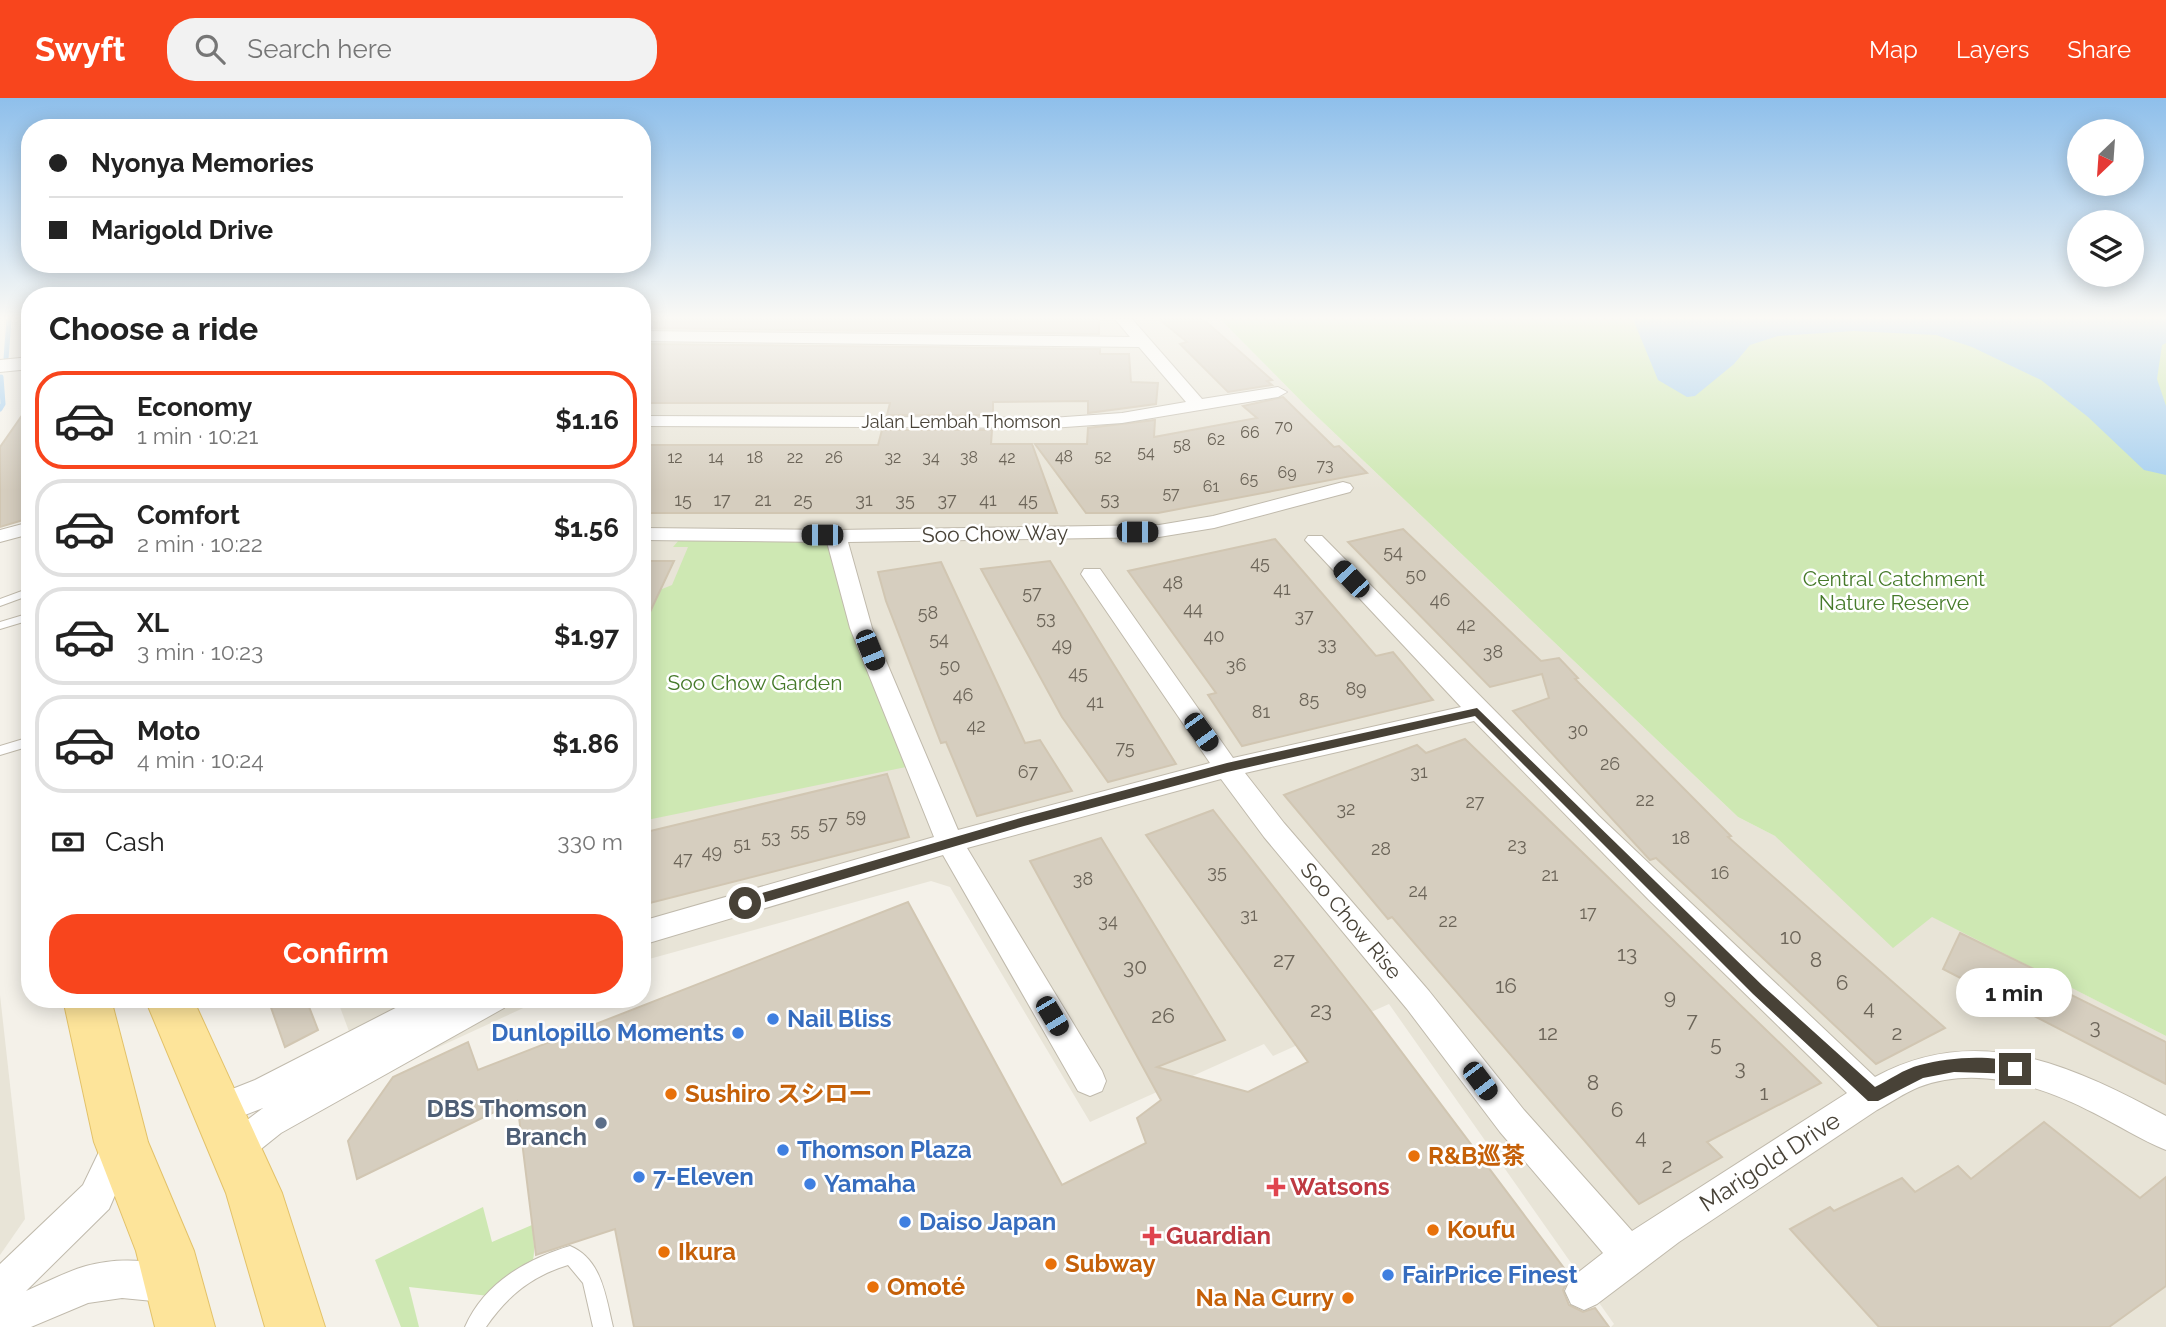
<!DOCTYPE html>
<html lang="en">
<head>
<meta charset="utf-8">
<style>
  :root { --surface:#fff; --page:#f2f2f2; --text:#222; --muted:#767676; --line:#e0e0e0; --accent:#f8451d }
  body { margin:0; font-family:Raleway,"Noto Sans SC","Noto Sans JP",sans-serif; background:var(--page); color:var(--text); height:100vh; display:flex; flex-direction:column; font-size:26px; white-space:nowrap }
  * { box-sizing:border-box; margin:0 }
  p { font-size:23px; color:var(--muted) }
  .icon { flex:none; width:38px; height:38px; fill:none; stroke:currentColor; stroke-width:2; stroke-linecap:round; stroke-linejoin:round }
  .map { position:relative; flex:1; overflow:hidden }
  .sheet { position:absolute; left:21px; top:189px; width:630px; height:721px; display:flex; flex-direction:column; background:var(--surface); border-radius:28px; box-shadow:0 4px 18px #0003 }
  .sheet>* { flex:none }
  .banner { position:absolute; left:21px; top:21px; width:630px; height:154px; border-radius:28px; box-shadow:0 4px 18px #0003; display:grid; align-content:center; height:154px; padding:0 28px; background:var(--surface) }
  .needle { width:46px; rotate:205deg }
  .buttons { position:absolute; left:2067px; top:21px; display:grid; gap:14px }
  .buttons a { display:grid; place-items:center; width:77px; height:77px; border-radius:50%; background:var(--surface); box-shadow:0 4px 18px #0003; font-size:35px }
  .end { position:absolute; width:32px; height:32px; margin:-16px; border:9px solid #484237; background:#fff; box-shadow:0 0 0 4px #fff }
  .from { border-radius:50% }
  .bubble { position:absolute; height:49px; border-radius:24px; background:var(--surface); box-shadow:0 4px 18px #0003; font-size:23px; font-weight:700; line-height:49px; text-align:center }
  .car { position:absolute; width:21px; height:42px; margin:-21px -10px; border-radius:9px; box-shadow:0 0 5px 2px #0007; background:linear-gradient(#222 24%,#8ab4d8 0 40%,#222 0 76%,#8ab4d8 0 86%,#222 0) }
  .banner b { display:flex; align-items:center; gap:24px; height:66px; font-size:26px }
  .banner b+b { border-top:2px solid var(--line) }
  .banner i { width:18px; height:18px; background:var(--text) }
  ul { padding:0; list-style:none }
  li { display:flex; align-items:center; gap:21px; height:98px; margin:0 14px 10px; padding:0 14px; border:4px solid var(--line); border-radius:28px }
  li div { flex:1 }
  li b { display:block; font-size:26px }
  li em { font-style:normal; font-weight:700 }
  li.selected { border-color:var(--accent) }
  li>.icon { width:63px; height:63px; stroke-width:1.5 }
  h2 { padding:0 28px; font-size:32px; line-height:84px }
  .pay { display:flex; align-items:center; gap:18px; height:77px; padding:0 28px; font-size:26px }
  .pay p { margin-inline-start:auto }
  .button { display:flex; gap:14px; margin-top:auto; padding:14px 28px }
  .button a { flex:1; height:80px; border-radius:28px; background:var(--accent); color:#fff; font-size:28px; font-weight:700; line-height:80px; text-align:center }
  header { display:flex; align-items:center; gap:42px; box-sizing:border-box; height:98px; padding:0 35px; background:var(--accent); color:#fff }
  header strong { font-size:33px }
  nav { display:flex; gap:38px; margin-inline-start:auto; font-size:24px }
  .search { width:490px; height:63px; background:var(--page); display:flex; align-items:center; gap:18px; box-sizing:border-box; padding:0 24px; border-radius:28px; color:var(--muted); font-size:26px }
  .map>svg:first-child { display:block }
  .residential { fill:#e8e4d7 }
  .green { fill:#cee8b3 }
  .water { fill:#a7d0f0 }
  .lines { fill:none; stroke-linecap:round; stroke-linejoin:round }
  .stream { stroke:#a7d0f0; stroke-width:5 }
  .building { fill:#d6cebf; stroke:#d1c6b2; stroke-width:2 }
  .service-casing { stroke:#c0baac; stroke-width:2 }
  .minor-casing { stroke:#c0baac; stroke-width:2 }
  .tertiary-casing { stroke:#c0baac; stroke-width:2 }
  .primary-casing { stroke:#e3c269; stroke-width:2 }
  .service { fill:#fff; fill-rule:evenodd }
  .minor { fill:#fff; fill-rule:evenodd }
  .tertiary { fill:#fff; fill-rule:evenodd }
  .primary { fill:#fde49a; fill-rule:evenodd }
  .route { fill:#484237 }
  .shop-dot { fill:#3f7fe0; stroke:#fff; stroke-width:2.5 }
  .food-dot { fill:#e8710a; stroke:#fff; stroke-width:2.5 }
  .service-dot { fill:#5c6f8a; stroke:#fff; stroke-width:2.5 }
  .health-dot { fill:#e0444e; stroke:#fff; stroke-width:2.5 }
  .labels { text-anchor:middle; stroke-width:5; stroke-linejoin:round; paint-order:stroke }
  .far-number-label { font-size:16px; fill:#6c6559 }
  .far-street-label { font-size:18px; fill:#484237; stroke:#fff }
  .number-label { font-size:18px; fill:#6c6559 }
  .street-label { font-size:21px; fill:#484237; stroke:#fff }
  .park-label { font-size:21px; fill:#467a2a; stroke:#fff }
  .near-number-label { font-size:21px; fill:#6c6559 }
  .near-shop-label { font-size:24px; font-weight:bold; fill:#366cbe; stroke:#fff; text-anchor:start }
  .near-food-label { font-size:24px; font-weight:bold; fill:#c56008; stroke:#fff; text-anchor:start }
  .near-service-label { font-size:24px; font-weight:bold; fill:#4e5e75; stroke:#fff; text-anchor:end }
  .near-street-label { font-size:24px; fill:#484237; stroke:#fff }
  .near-health-label { font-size:24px; font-weight:bold; fill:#be3a42; stroke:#fff; text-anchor:start }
</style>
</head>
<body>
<header>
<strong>Swyft</strong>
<div class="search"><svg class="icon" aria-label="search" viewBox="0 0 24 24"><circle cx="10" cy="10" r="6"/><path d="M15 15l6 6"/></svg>Search here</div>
<nav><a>Map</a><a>Layers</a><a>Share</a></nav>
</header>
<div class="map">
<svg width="2166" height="1229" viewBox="0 0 2166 1229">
  <rect width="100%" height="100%" fill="#f4f1e9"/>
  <g class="residential">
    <path d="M642,221h578l86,87 432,411 428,219v291h-555l3,-3 -225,-320 -116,52 -9,-12 -174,78 -140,-235 -19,-6 -289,80z"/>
    <path d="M0,897l25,224 -25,36z"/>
    <path d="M337,901h206l-176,81z"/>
  </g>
  <g class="green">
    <path d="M1220,221h946v717l-234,-119 -39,31 -118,-112 -37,-19 -432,-411z"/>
    <path d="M684,436l150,1 77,231 -269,55v-224l30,-12 16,-38h-15z"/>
    <path d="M483,1109l9,35 40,-17c6,47 0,42 -34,72l-89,-10 10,40h-18l-26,-67z"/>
  </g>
  <path class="water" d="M1633,221h533v24l-4,2 -5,34 9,27v69l-22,-5 -56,-53 -47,-37 -69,-33 -36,-12 -82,-4 -76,5 -28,9 -16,19 -39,32 -8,1 -29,-17z"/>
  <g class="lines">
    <g class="stream">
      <path d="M6,261l3,-40"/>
      <path d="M0,311l3,-5 -2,-27"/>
    </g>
  </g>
  <g class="building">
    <path d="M642,221h457v15l-457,-6z"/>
    <path d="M1159,221h44l69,61 -5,1 5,4 -44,7 -48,-48 7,-2z"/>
    <path d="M642,246l458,5v5h29l2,28 27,1 -2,21 -68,9v-12l-95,1v13h-106l3,-12h-248z"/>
    <path d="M1283,299l51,50 5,-1 28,27 -209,40h-72l-51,-69h52l1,-16 67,-8 -1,17 103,-19 -14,-12z"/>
    <path d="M30,306v114l-30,9v-80z"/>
    <path d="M882,332h110l-1,14h41l25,69h-415v-68h236z"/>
    <path d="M1403,431l138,132 18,-3 19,20 -3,1 156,157 -3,1 217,191 -69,36 -220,-206 -6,2 -137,-149 36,-13 -7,-24 -52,13 -142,-145z"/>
    <path d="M1275,441l101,117 17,-4 40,48 -191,46 -34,-51 8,-2 -88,-122z"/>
    <path d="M642,463h32l-32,68z"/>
    <path d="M1050,463l59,96 67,107 -68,18 -46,-65 -81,-148z"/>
    <path d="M941,464l84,181 15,-3 32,51 -95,25 -31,-74 -5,1 -55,-142 -8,-29z"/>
    <path d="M1465,641l356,344 -114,59 15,15 -83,47 -247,-287 -4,2 -104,-124 133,-50 9,8z"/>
    <path d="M887,676l22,63 -267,68v-72z"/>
    <path d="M1213,712l154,196 203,270 -7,14 6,15 14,7 12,-4 14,19h-975l-19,-98 -79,26 -19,-154 -160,78 -9,-38 45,-64 75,-35 10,28 430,-168 154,283 84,-42 -9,-25 24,-18 -131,-239 71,-23 124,202 -68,27 91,25 60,-30 -162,-227z"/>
    <path d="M1960,835l76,37 -3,6 133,66v42l-223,-115z"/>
    <path d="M268,901h38l12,31 -33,17z"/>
    <path d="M2044,1024l96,76 26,-21v109l-57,41h-230l-89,-98 40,-22 4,4 68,-33 13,14 43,-26 13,13z"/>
  </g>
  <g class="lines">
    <g class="service-casing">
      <g id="service">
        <path d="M30,490v7l-30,11v-7z"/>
        <path d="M30,515v7l-30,9v-7z"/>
        <path d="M30,639v9l-30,9v-9z"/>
        <path d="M570,1148c32,13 36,52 43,81h-20l-10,-44 -15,-18c-36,11 -61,31 -82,62h-21c19,-44 62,-68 105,-81z"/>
      </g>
    </g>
    <g class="minor-casing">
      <g id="minor">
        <path d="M1115,221h17l70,80 76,-12 9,5 -9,5 -156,26 -71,5 -409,-2v-10l409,2 71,-5 64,-11 -47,-55 -497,-6v-10l488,6z"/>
        <path d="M1343,384l7,2 3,4 -3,4 -136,36 -55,9 -311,5 24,86 86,202 252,-67 -129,-189 3,-5h16l133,189 228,-51 -156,-167 3,-4h14l277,280 276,261c104,-56 197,-11 291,39v34c-25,-10 -48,-25 -72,-37 -52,-27 -117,-48 -175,-26 -15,6 -29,16 -42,23l-198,132 -82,62 -13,6 -13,-6 -6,-13 6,-13 32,-25 -103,-121 -93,-123 -143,-172 -43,-58 -254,69 135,223 4,10 -4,10 -12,5 -12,-5 -135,-236 -301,90v-24l292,-84 -84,-209 -23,-86 -185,-2v-12l194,2 323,-5 54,-9zM1474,623l175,179 198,193 -215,138 -108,-121 -95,-119 -145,-168 -39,-50z"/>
        <path d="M30,424v12l-30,8v-12z"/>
        <path d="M413,901h44l-2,5 9,-5h44l-4,9 -223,125 -35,28 -12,5 -12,-5 -5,-11 5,-11 41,-31 -44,17 -12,-4 -5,-11 5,-11 48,-19z"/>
        <path d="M120,1030l12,5 5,11 -28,65 -83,82c19,-8 39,-19 60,-25 30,-9 72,-7 101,5l6,13 -6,13 -13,6 -52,-5 -34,5 -57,24h-31v-63l83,-79 25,-52z"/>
      </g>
    </g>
    <g class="tertiary-casing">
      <path id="tertiary" d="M30,259v12l-30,3v-12z"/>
    </g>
    <g class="primary-casing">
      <g id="primary">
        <path d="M63,901h48l37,143 46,109 21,76h-60l-19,-76 -42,-109z"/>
        <path d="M145,901h48l89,194 43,134h-60l-39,-134z"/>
      </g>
    </g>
    <use href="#service" class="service"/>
    <use href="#minor" class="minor"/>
    <use href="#tertiary" class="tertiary"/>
    <use href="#primary" class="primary"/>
  </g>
  <linearGradient id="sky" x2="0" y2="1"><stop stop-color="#8ebfeb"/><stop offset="0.56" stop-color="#faf9f5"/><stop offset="1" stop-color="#faf9f5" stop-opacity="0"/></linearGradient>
  <rect width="2166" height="393" fill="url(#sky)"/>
  <path class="route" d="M1477,610l286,278 112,101c14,-7 29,-18 45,-22 30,-8 71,-11 100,-1l2,5 -2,5 -66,-2 -31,6 -45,23h-10l-115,-107 -278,-278 -248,56 -203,54 -279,82 -7,-5 7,-5 279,-81 203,-54z"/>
  <g class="shop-dot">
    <circle cx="773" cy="921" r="7"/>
    <circle cx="738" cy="935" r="7"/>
    <circle cx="783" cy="1052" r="7"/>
    <circle cx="639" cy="1079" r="7"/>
    <circle cx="810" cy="1086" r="7"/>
    <circle cx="905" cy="1124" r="7"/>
    <circle cx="1388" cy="1177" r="7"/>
  </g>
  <g class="food-dot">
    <circle cx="671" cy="996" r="7"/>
    <circle cx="1414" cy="1058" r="7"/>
    <circle cx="1433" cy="1132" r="7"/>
    <circle cx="664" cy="1154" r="7"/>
    <circle cx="1051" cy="1166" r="7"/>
    <circle cx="873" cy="1189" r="7"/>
    <circle cx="1348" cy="1200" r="7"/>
  </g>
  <circle class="service-dot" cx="601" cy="1025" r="7"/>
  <g class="health-dot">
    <path d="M1272.5 1078.5h7v7h7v7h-7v7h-7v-7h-7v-7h7z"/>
    <path d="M1148.5 1127.5h7v7h7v7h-7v7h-7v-7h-7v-7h7z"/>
  </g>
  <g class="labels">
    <g class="far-number-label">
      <text x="1284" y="334">70</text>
      <text x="1250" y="340">66</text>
      <text x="1216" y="347">62</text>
      <text x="1182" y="353">58</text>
      <text x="1146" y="360">54</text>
      <text x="1064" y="364">48</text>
      <text x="1103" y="364">52</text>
      <text x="675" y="365">12</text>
      <text x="716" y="365">14</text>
      <text x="755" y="365">18</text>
      <text x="795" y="365">22</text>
      <text x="834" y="365">26</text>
      <text x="893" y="365">32</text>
      <text x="931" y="365">34</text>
      <text x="969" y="365">38</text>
      <text x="1007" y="365">42</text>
      <text x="1325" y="373">73</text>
      <text x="1287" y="380">69</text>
      <text x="1249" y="387">65</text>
      <text x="1211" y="394">61</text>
      <text x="1171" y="401">57</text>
    </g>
    <g class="far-street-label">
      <text x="961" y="330">Jalan Lembah Thomson</text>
    </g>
    <g class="number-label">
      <text x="1110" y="407">53</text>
      <text x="683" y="408">15</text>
      <text x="722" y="408">17</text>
      <text x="763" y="408">21</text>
      <text x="803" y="408">25</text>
      <text x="864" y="408">31</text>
      <text x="905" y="408">35</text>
      <text x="947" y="408">37</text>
      <text x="988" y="408">41</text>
      <text x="1028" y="408">45</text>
      <text x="1393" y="460">54</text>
      <text x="1260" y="471">45</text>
      <text x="1416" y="483">50</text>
      <text x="1173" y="491">48</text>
      <text x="1282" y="497">41</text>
      <text x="1032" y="501">57</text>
      <text x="1440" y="508">46</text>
      <text x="1193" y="517">44</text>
      <text x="928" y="521">58</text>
      <text x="1304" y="524">37</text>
      <text x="1046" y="526">53</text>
      <text x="1466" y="533">42</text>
      <text x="1214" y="544">40</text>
      <text x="939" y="547">54</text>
      <text x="1327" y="552">33</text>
      <text x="1062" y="553">49</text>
      <text x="1493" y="560">38</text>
      <text x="1236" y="573">36</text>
      <text x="950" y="574">50</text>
      <text x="1078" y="581">45</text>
      <text x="1356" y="597">89</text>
      <text x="963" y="603">46</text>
      <text x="1309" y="608">85</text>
      <text x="1095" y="610">41</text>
      <text x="1261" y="620">81</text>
      <text x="976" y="634">42</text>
      <text x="1578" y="638">30</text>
      <text x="1125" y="656">75</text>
      <text x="1610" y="672">26</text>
      <text x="1028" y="680">67</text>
      <text x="1419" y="680">31</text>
      <text x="1645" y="708">22</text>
      <text x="1475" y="710">27</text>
      <text x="1346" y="717">32</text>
      <text x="856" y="724">59</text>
      <text x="828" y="731">57</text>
      <text x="800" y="738">55</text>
      <text x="771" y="745">53</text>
      <text x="1681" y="746">18</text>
      <text x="742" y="752">51</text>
      <text x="1517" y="753">23</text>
      <text x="1381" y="757">28</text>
      <text x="712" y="760">49</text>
      <text x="683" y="767">47</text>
      <text x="1217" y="780">35</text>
      <text x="1720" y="781">16</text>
      <text x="1550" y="783">21</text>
      <text x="1083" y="787">38</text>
      <text x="1418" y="799">24</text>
      <text x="1588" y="821">17</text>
      <text x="1249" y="823">31</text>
      <text x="1108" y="829">34</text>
      <text x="1448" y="829">22</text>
    </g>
    <g class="street-label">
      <text transform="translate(995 436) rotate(-1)" y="7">Soo Chow Way</text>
      <text transform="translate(1351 823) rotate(50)" y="7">Soo Chow Rise</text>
    </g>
    <g class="park-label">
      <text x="1894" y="488">Central Catchment<tspan x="1894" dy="24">Nature Reserve</tspan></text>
      <text x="755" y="592">Soo Chow Garden</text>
    </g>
    <g class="near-number-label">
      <text x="1791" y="846">10</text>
      <text x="1627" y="863">13</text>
      <text x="1284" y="869">27</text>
      <text x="1816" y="869">8</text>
      <text x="1135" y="876">30</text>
      <text x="1842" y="892">6</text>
      <text x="1506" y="895">16</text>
      <text x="1670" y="906">9</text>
      <text x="1869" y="917">4</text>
      <text x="1321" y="919">23</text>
      <text x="1163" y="925">26</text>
      <text x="1692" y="929">7</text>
      <text x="2095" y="936">3</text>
      <text x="1548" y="942">12</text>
      <text x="1897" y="942">2</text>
      <text x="1716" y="953">5</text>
      <text x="1740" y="977">3</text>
      <text x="1593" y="992">8</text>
      <text x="1764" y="1002">1</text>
      <text x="1617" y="1019">6</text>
      <text x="1641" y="1046">4</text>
      <text x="1667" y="1075">2</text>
    </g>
    <g class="near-shop-label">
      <text x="787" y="929">Nail Bliss</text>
      <text x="724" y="943" text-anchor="end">Dunlopillo Moments</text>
      <text x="797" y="1060">Thomson Plaza</text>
      <text x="653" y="1087">7-Eleven</text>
      <text x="824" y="1094">Yamaha</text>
      <text x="919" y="1132">Daiso Japan</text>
      <text x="1402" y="1185">FairPrice Finest</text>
    </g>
    <g class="near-food-label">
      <text x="685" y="1004">Sushiro スシロー</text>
      <text x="1428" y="1066">R&amp;B巡茶</text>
      <text x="1447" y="1140">Koufu</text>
      <text x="678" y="1162">Ikura</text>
      <text x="1065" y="1174">Subway</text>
      <text x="887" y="1197">Omoté</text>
      <text x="1334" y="1208" text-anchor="end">Na Na Curry</text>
    </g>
    <g class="near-service-label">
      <text x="587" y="1019">DBS Thomson<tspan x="587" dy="28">Branch</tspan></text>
    </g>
    <g class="near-street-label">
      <text transform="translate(1770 1064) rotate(-33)" y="8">Marigold Drive</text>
    </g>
    <g class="near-health-label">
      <text x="1290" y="1097">Watsons</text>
      <text x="1166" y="1146">Guardian</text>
    </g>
  </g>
</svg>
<div class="buttons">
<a><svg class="needle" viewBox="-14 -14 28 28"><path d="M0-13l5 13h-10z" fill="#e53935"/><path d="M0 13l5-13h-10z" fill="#767676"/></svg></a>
<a><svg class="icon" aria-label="layers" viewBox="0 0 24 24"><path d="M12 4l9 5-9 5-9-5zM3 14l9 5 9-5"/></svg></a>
</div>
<i class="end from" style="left:745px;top:805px"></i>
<i class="end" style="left:2015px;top:971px"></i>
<div class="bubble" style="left:1956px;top:870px;width:116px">1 min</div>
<i class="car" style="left:1137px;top:434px;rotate:90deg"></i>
<i class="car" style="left:822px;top:437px;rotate:270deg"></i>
<i class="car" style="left:1351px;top:481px;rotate:317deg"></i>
<i class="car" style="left:870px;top:552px;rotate:158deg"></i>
<i class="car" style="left:1201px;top:634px;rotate:144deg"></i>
<i class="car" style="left:1052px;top:918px;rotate:149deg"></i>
<i class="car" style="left:1480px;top:983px;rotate:143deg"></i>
<div class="banner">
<b><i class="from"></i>Nyonya Memories</b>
<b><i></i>Marigold Drive</b>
</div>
<section class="sheet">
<h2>Choose a ride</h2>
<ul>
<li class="selected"><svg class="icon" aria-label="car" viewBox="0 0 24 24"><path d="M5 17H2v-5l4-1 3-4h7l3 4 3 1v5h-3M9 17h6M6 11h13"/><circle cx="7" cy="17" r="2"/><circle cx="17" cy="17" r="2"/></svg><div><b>Economy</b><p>1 min · 10:21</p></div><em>$1.16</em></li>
<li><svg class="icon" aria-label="car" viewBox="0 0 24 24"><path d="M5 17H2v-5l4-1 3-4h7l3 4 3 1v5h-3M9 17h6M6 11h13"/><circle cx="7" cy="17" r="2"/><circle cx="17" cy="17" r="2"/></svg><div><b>Comfort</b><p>2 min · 10:22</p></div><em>$1.56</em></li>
<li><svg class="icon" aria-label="car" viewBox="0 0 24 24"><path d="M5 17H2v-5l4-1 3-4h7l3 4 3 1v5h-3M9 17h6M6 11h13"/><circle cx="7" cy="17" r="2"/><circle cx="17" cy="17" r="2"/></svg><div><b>XL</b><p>3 min · 10:23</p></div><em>$1.97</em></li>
<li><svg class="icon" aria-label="car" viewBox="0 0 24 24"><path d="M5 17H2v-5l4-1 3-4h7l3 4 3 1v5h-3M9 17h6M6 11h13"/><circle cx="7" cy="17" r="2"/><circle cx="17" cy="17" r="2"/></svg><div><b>Moto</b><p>4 min · 10:24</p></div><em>$1.86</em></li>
</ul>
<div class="pay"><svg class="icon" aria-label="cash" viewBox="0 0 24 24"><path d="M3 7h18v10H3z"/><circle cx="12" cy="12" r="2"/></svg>Cash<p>330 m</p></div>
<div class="button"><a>Confirm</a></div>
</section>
</div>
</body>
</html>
